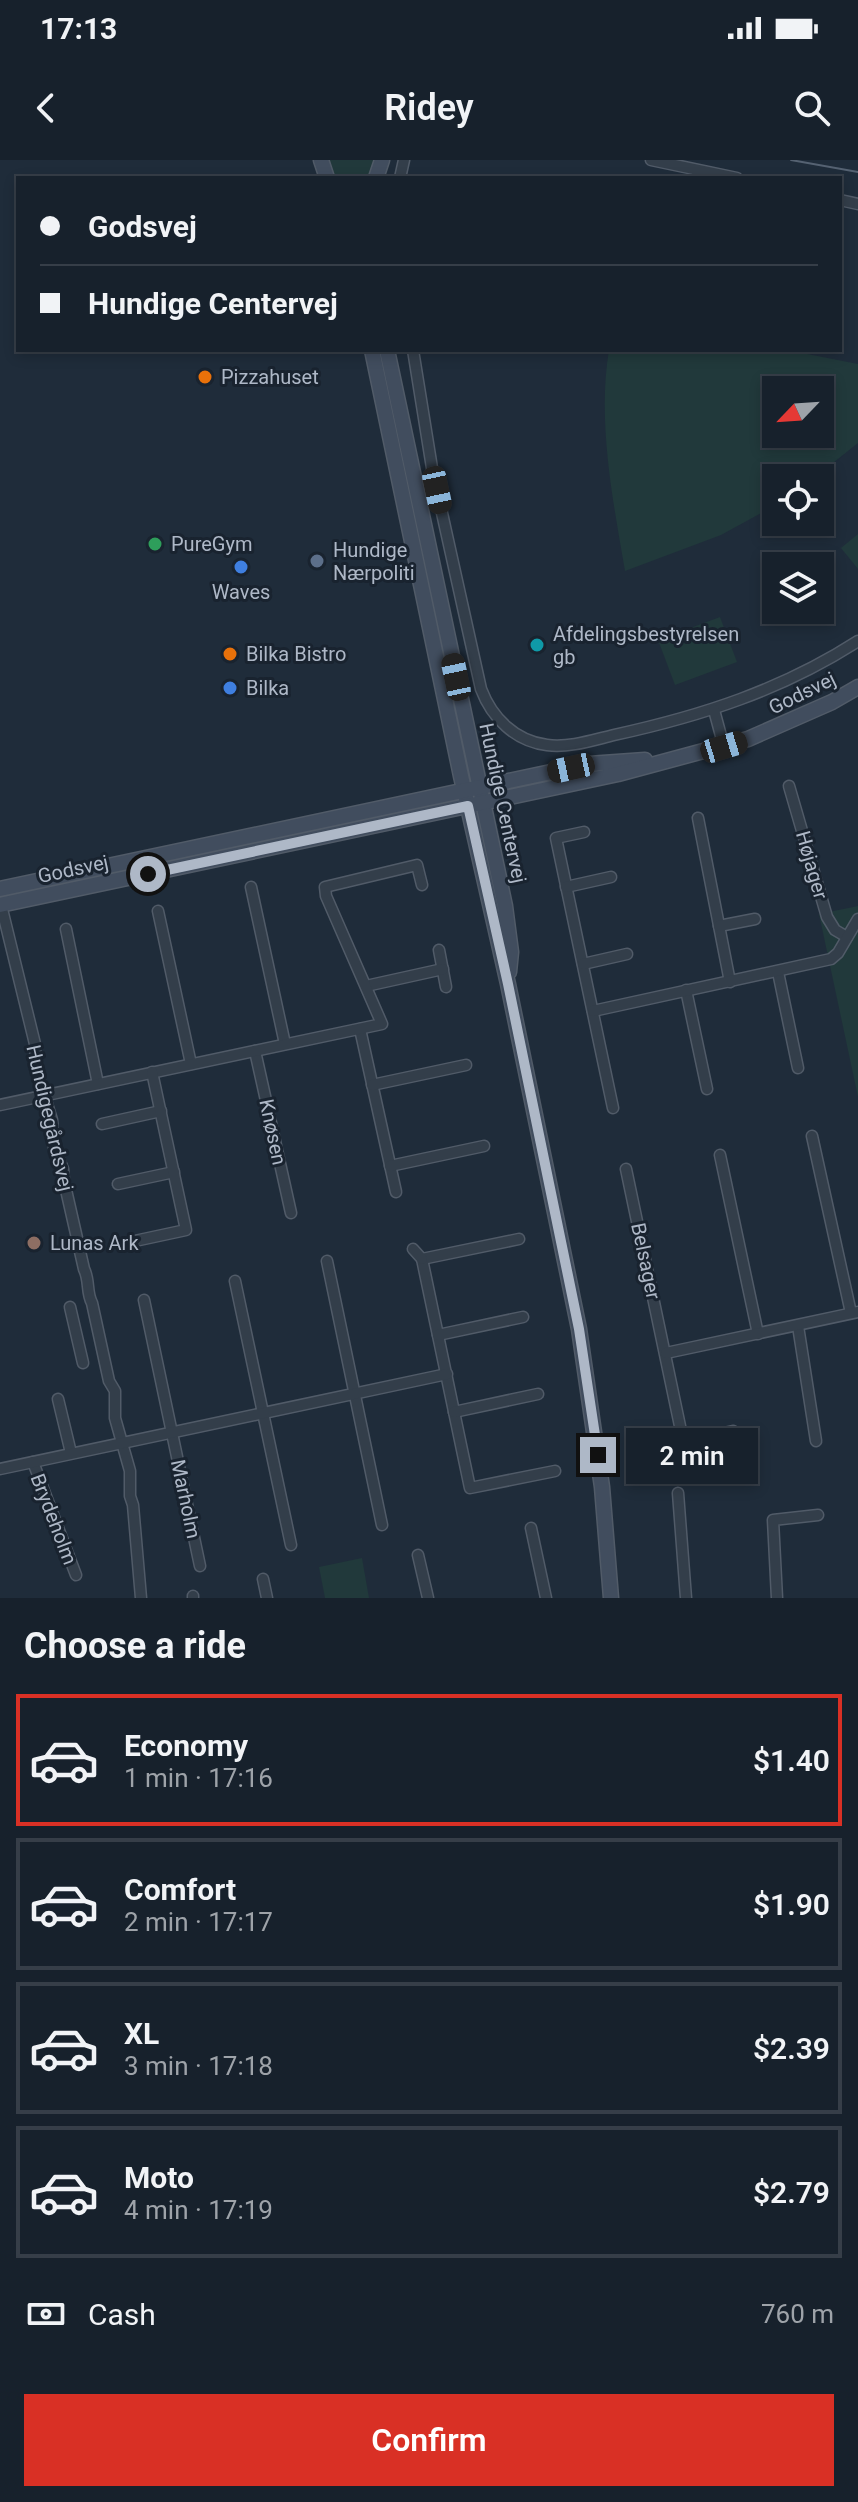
<!DOCTYPE html>
<html lang="en">
<head>
<meta charset="utf-8">
<style>
  :root { --surface:#17212c; --page:#242e38; --text:#f1f3f6; --muted:#9ea3a9; --line:#363e48; --accent:#d93025 }
  body { margin:0; font-family:Roboto,sans-serif; background:var(--page); color:var(--text); height:100vh; display:flex; flex-direction:column; font-size:30px; white-space:nowrap }
  * { box-sizing:border-box; margin:0 }
  p { font-size:26px; color:var(--muted) }
  .icon { flex:none; width:44px; height:44px; fill:none; stroke:currentColor; stroke-width:2; stroke-linecap:round; stroke-linejoin:round }
  .map { position:relative; height:1438px; overflow:hidden }
  .side { display:flex; flex-direction:column; background:var(--surface); flex:1 }
  .side>* { flex:none }
  .top-card { position:absolute; left:16px; top:16px; width:826px; height:176px; border-radius:0px; box-shadow:0 4px 12px #0003,0 0 0 2px var(--line); display:grid; align-content:center; height:176px; padding:0 24px; background:var(--surface) }
  .needle { width:52px; rotate:245deg }
  .buttons { position:absolute; left:762px; top:216px; display:grid; gap:16px }
  .buttons a { display:grid; place-items:center; width:72px; height:72px; border-radius:0px; background:var(--surface); box-shadow:0 4px 12px #0003,0 0 0 2px var(--line); font-size:40px }
  .end { position:absolute; width:36px; height:36px; margin:-18px; border:10px solid #aeb8c7; background:#111; box-shadow:0 0 0 4px #111 }
  .from { border-radius:50% }
  .bubble { position:absolute; height:56px; border-radius:0px; background:var(--surface); box-shadow:0 4px 12px #0003,0 0 0 2px var(--line); font-size:26px; font-weight:600; line-height:56px; text-align:center }
  .car { position:absolute; width:24px; height:48px; margin:-24px -12px; border-radius:10px; box-shadow:0 0 6px 2px #0007; background:linear-gradient(#222 24%,#8ab4d8 0 40%,#222 0 76%,#8ab4d8 0 86%,#222 0) }
  .top-card b { display:flex; align-items:center; gap:28px; height:76px; font-size:30px }
  .top-card b+b { border-top:2px solid var(--line) }
  .top-card i { width:20px; height:20px; background:var(--text) }
  ul { padding:0; list-style:none }
  li { display:flex; align-items:center; gap:24px; height:132px; margin:0 16px 12px; padding:0 8px; border:4px solid var(--line); border-radius:0px }
  li div { flex:1 }
  li b { display:block; font-size:30px }
  li em { font-style:normal; font-weight:600 }
  li.selected { border-color:var(--accent) }
  li>.icon { width:72px; height:72px; stroke-width:1.5 }
  h2 { padding:0 24px; font-size:36px; line-height:96px }
  .pay { display:flex; align-items:center; gap:20px; height:88px; padding:0 24px; font-size:30px }
  .pay p { margin-inline-start:auto }
  .primary-button { display:flex; gap:16px; margin-top:auto; padding:16px 24px }
  .primary-button a { flex:1; height:92px; border-radius:0px; background:var(--accent); color:#fff; font-size:32px; font-weight:600; line-height:92px; text-align:center }
  .status { display:flex; justify-content:space-between; align-items:center; height:56px; padding:0 40px; background:var(--surface); direction:ltr }
  .status svg { height:22px; fill:currentColor }
  header { display:flex; justify-content:space-between; align-items:center; height:104px; padding:0 24px; background:var(--surface); font-size:36px; font-weight:600 }
  .map>svg:first-child { display:block }
  .green { fill:#21393b; fill-rule:evenodd }
  .lines { fill:none; stroke-linecap:round; stroke-linejoin:round }
  .street-casing { stroke:#515b68; stroke-width:13 }
  .secondary-casing { stroke:#515b68; stroke-width:17 }
  .street { stroke:#333e4a; stroke-width:10 }
  .secondary { stroke:#414d5e; stroke-width:14 }
  .tram { stroke:#556272; stroke-width:2 }
  .route { stroke:#aeb8c7; stroke-width:10 }
  .food-dot { fill:#e8710a; stroke:#19232f; stroke-width:3 }
  .leisure-dot { fill:#2e9e5b; stroke:#19232f; stroke-width:3 }
  .service-dot { fill:#5c6f8a; stroke:#19232f; stroke-width:3 }
  .shop-dot { fill:#3f7fe0; stroke:#19232f; stroke-width:3 }
  .culture-dot { fill:#0f9aa8; stroke:#19232f; stroke-width:3 }
  .education-dot { fill:#8d6e63; stroke:#19232f; stroke-width:3 }
  .labels { text-anchor:middle; stroke-width:6; stroke-linejoin:round; paint-order:stroke }
  .poi-label { font-size:20px; fill:#aeb8c7; stroke:#19232f; text-anchor:start }
  .street-label { font-size:20px; fill:#aeb8c7; stroke:#19232f }
</style>
</head>
<body>
<div class="status"><b>17:13</b><svg viewBox="0 0 49 12"><path d="M0 12V9h3v3zM5 12V6h3v6zM10 12V3h3v9zM15 12V0h3v12zM26 1h20v11H26zM47 4h2v5h-2z"/></svg></div>
<header><svg class="icon" aria-label="back" viewBox="0 0 24 24"><path d="M15 5l-7 7 7 7"/></svg>Ridey<svg class="icon" aria-label="search" viewBox="0 0 24 24"><circle cx="10" cy="10" r="6"/><path d="M15 15l6 6"/></svg></header>
<div class="map">
<svg width="858" height="1438" viewBox="0 0 858 1438">
  <rect width="100%" height="100%" fill="#1f2c3a"/>
  <g class="green">
    <path d="M327,0h49l-9,18h-33z"/>
    <path d="M609,190h178l71,14v79l-44,35h-38v27l-55,30 -96,36c-12,-70 -28,-150 -16,-221zM776,230h44v44h-44z"/>
    <path d="M858,374v35l-17,-21z"/>
    <path d="M720,457l17,45 -62,23 -17,-45z"/>
    <path d="M858,746v191l-39,-183z"/>
    <path d="M362,1398l7,40h-44l-6,-31z"/>
  </g>
  <g class="lines">
    <g class="street-casing">
      <g id="street">
        <path d="M651,0l86,18"/>
        <path d="M400,18l4,-18"/>
        <path d="M840,40l18,4"/>
        <path d="M413,190l19,118 49,221c11,29 34,52 66,56 22,3 46,-5 67,-10 87,-19 168,-45 244,-94"/>
        <path d="M714,550l10,37"/>
        <path d="M789,626l38,131 8,13 12,7"/>
        <path d="M698,658l32,164"/>
        <path d="M584,672l-28,6 57,270"/>
        <path d="M251,727l34,157"/>
        <path d="M566,727l45,-10"/>
        <path d="M1,745l34,139 1,25 16,51 2,27 9,22 1,12 20,88c6,12 2,23 8,34l17,78 6,10v27l15,53v25l3,9 8,93"/>
        <path d="M158,751l33,153"/>
        <path d="M719,766l36,-7"/>
        <path d="M66,769l32,155"/>
        <path d="M439,790l7,37"/>
        <path d="M583,804l44,-10"/>
        <path d="M778,812l20,96"/>
        <path d="M366,826l77,-17"/>
        <path d="M686,830l21,99"/>
        <path d="M593,851l238,-52 7,-6 20,-34"/>
        <path d="M360,869l36,163"/>
        <path d="M255,891l36,162"/>
        <path d="M372,925l94,-20"/>
        <path d="M0,945l382,-81 -56,-128 -1,-9 92,-22 5,20"/>
        <path d="M102,964l59,-13"/>
        <path d="M812,976l39,177"/>
        <path d="M720,995l38,179"/>
        <path d="M390,1006l94,-20"/>
        <path d="M626,1009l58,276 -25,4"/>
        <path d="M118,1024l56,-12"/>
        <path d="M519,1079l-97,20 48,229 85,-17"/>
        <path d="M130,1082l56,-12 -34,-158"/>
        <path d="M413,1089l9,10"/>
        <path d="M327,1101l55,264"/>
        <path d="M235,1121l56,264"/>
        <path d="M144,1140l56,266"/>
        <path d="M70,1147l13,56"/>
        <path d="M798,1166l18,115"/>
        <path d="M438,1175l85,-18"/>
        <path d="M666,1193l192,-41"/>
        <path d="M58,1239l13,54"/>
        <path d="M454,1252l84,-18"/>
        <path d="M683,1282l50,-11"/>
        <path d="M33,1302l43,113"/>
        <path d="M0,1309l447,-95"/>
        <path d="M678,1333l8,105"/>
        <path d="M531,1368l15,70"/>
        <path d="M418,1395l10,43"/>
        <path d="M263,1419l4,19"/>
        <path d="M193,1438v-2"/>
        <path d="M777,1438l-4,-78 45,-5"/>
      </g>
    </g>
    <g class="secondary-casing">
      <g id="secondary">
        <path d="M321,0l6,18"/>
        <path d="M376,18l6,-18"/>
        <path d="M372,190l89,426 47,208 71,345 23,158 9,111"/>
        <path d="M387,190l118,556 6,46 -2,20"/>
        <path d="M0,729l589,-125 56,-4"/>
        <path d="M0,745l618,-131 130,-35 84,-37 26,-15"/>
      </g>
    </g>
    <use href="#street" class="street"/>
    <use href="#secondary" class="secondary"/>
    <path class="tram" d="M791,0l67,12"/>
  </g>
  <g class="lines">
    <path class="route" d="M148,714l320,-68 40,178 71,345 19,126"/>
  </g>
  <g class="food-dot">
    <circle cx="205" cy="217" r="8"/>
    <circle cx="230" cy="494" r="8"/>
  </g>
  <circle class="leisure-dot" cx="155" cy="384" r="8"/>
  <circle class="service-dot" cx="317" cy="401" r="8"/>
  <g class="shop-dot">
    <circle cx="241" cy="407" r="8"/>
    <circle cx="230" cy="528" r="8"/>
  </g>
  <circle class="culture-dot" cx="537" cy="485" r="8"/>
  <circle class="education-dot" cx="34" cy="1083" r="8"/>
  <g class="labels">
    <g class="poi-label">
      <text x="221" y="224">Pizzahuset</text>
      <text x="171" y="391">PureGym</text>
      <text x="333" y="397">Hundige<tspan x="333" dy="23">Nærpoliti</tspan></text>
      <text x="241" y="439" text-anchor="middle">Waves</text>
      <text x="553" y="481">Afdelingsbestyrelsen<tspan x="553" dy="23">gb</tspan></text>
      <text x="246" y="501">Bilka Bistro</text>
      <text x="246" y="535">Bilka</text>
      <text x="50" y="1090">Lunas Ark</text>
    </g>
    <g class="street-label">
      <text transform="translate(802 533) rotate(-26)" y="7">Godsvej</text>
      <text transform="translate(503 643) rotate(78)" y="7">Hundige Centervej</text>
      <text transform="translate(812 705) rotate(74)" y="7">Højager</text>
      <text transform="translate(73 709) rotate(-12)" y="7">Godsvej</text>
      <text transform="translate(50 958) rotate(77)" y="7">Hundigegårdsvej</text>
      <text transform="translate(273 972) rotate(78)" y="7">Knøsen</text>
      <text transform="translate(646 1101) rotate(78)" y="7">Belsager</text>
      <text transform="translate(186 1339) rotate(78)" y="7">Marholm</text>
      <text transform="translate(54 1359) rotate(69)" y="7">Brydeholm</text>
    </g>
  </g>
</svg>
<div class="buttons">
<a><svg class="needle" viewBox="-14 -14 28 28"><path d="M0-13l5 13h-10z" fill="#e53935"/><path d="M0 13l5-13h-10z" fill="#9ea3a9"/></svg></a>
<a><svg class="icon" aria-label="locate" viewBox="0 0 24 24"><circle cx="12" cy="12" r="6"/><path d="M12 2v4M12 18v4M2 12h4M18 12h4"/></svg></a>
<a><svg class="icon" aria-label="layers" viewBox="0 0 24 24"><path d="M12 4l9 5-9 5-9-5zM3 14l9 5 9-5"/></svg></a>
</div>
<i class="end from" style="left:148px;top:714px"></i>
<i class="end" style="left:598px;top:1295px"></i>
<div class="bubble" style="left:626px;top:1268px;width:132px">2 min</div>
<i class="car" style="left:437px;top:330px;rotate:168deg"></i>
<i class="car" style="left:456px;top:517px;rotate:348deg"></i>
<i class="car" style="left:724px;top:587px;rotate:73deg"></i>
<i class="car" style="left:571px;top:608px;rotate:258deg"></i>
<div class="top-card">
<b><i class="from"></i>Godsvej</b>
<b><i></i>Hundige Centervej</b>
</div>
</div>
<section class="side">
<h2>Choose a ride</h2>
<ul>
<li class="selected"><svg class="icon" aria-label="car" viewBox="0 0 24 24"><path d="M5 17H2v-5l4-1 3-4h7l3 4 3 1v5h-3M9 17h6M6 11h13"/><circle cx="7" cy="17" r="2"/><circle cx="17" cy="17" r="2"/></svg><div><b>Economy</b><p>1 min · 17:16</p></div><em>$1.40</em></li>
<li><svg class="icon" aria-label="car" viewBox="0 0 24 24"><path d="M5 17H2v-5l4-1 3-4h7l3 4 3 1v5h-3M9 17h6M6 11h13"/><circle cx="7" cy="17" r="2"/><circle cx="17" cy="17" r="2"/></svg><div><b>Comfort</b><p>2 min · 17:17</p></div><em>$1.90</em></li>
<li><svg class="icon" aria-label="car" viewBox="0 0 24 24"><path d="M5 17H2v-5l4-1 3-4h7l3 4 3 1v5h-3M9 17h6M6 11h13"/><circle cx="7" cy="17" r="2"/><circle cx="17" cy="17" r="2"/></svg><div><b>XL</b><p>3 min · 17:18</p></div><em>$2.39</em></li>
<li><svg class="icon" aria-label="car" viewBox="0 0 24 24"><path d="M5 17H2v-5l4-1 3-4h7l3 4 3 1v5h-3M9 17h6M6 11h13"/><circle cx="7" cy="17" r="2"/><circle cx="17" cy="17" r="2"/></svg><div><b>Moto</b><p>4 min · 17:19</p></div><em>$2.79</em></li>
</ul>
<div class="pay"><svg class="icon" aria-label="cash" viewBox="0 0 24 24"><path d="M3 7h18v10H3z"/><circle cx="12" cy="12" r="2"/></svg>Cash<p>760 m</p></div>
<div class="primary-button"><a>Confirm</a></div>
</section>
</body>
</html>
